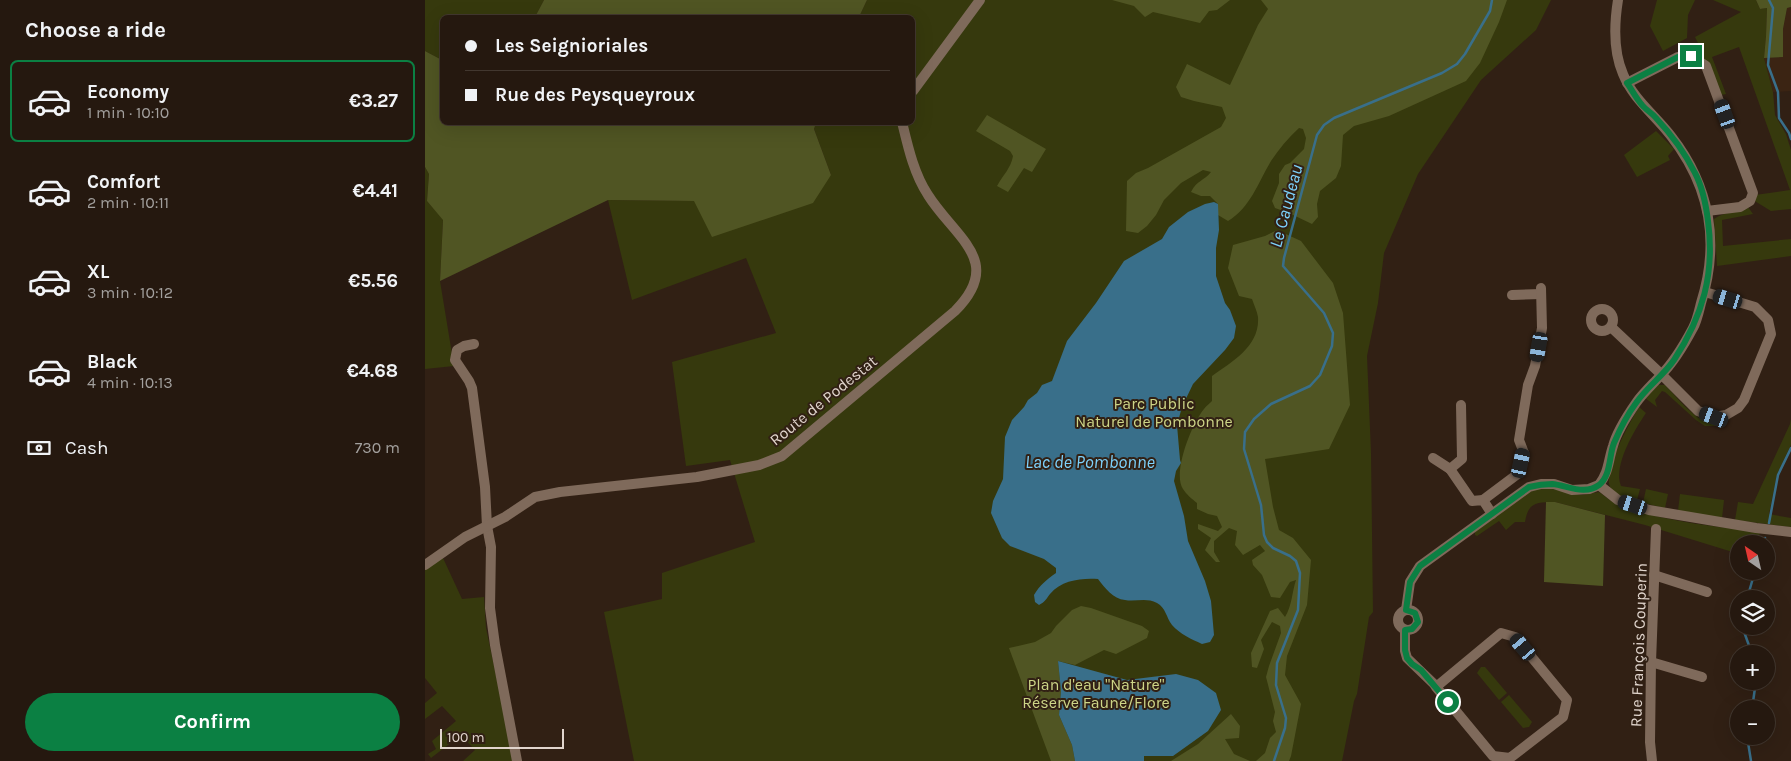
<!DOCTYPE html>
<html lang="en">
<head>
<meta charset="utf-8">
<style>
  :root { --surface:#25180f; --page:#2d2118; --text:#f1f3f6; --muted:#a3a09e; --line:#42372f; --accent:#0b8043 }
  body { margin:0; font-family:Karla,sans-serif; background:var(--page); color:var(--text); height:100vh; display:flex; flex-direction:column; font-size:19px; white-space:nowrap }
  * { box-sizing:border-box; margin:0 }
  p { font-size:16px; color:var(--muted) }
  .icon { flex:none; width:28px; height:28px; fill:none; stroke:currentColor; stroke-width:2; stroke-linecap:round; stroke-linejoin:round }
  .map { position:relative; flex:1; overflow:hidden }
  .details { display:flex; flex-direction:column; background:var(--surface); width:425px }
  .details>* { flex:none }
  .hud { position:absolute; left:15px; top:15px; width:475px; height:110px; border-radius:8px; box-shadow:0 5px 20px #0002,0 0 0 1px var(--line); display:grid; align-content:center; height:110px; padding:0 25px; background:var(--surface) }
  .needle { width:32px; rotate:326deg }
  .tools { position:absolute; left:1305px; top:535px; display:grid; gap:10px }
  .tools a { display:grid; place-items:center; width:45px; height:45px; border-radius:50%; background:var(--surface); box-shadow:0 5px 20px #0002,0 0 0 1px var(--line); font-size:25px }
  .scale { position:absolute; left:15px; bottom:12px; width:124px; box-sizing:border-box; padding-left:5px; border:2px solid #e1d5cd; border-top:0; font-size:14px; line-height:18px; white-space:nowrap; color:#e1d5cd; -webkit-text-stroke:4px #312014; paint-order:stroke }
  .end { position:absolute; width:22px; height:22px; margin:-11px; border:6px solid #0b8043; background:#fff; box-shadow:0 0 0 2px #fff }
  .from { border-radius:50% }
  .car { position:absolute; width:15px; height:30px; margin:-15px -8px; border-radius:6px; box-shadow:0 0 4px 1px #0007; background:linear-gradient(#222 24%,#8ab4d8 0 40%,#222 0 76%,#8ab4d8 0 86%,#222 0) }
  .hud b { display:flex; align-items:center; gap:18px; height:48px; font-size:19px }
  .hud b+b { border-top:1px solid var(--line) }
  .hud i { width:12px; height:12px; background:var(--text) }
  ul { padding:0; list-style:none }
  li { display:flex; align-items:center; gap:15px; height:82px; margin:0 10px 8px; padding:0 15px; border:2px solid transparent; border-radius:8px }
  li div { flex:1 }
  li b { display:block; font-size:19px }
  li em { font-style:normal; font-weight:700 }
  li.active { border-color:var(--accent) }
  li>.icon { width:45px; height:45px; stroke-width:1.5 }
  h2 { padding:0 25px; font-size:22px; line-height:60px }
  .pay { display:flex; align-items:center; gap:12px; height:55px; padding:0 25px; font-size:19px }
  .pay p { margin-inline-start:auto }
  .cta { display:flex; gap:10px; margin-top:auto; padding:10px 25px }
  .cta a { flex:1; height:58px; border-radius:30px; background:var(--accent); color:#fff; font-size:20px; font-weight:700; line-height:58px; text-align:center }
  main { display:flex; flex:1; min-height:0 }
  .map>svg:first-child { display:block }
  .built { fill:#3b2413 }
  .green { fill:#36390d }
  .forest { fill:#505523 }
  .water { fill:#396f8a }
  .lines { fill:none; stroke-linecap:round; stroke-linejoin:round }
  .stream { stroke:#396f8a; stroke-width:2.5 }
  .minor { stroke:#7f6a5b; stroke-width:10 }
  .route { stroke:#0b8043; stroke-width:6 }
  .labels { text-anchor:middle; stroke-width:4; stroke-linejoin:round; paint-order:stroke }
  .street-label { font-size:16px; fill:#e1d5cd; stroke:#312014 }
  .park-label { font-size:16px; fill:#cdd587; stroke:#312014 }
  .water-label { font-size:18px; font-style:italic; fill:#7dd1fb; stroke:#312014 }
</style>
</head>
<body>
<main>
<section class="details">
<h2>Choose a ride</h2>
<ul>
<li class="active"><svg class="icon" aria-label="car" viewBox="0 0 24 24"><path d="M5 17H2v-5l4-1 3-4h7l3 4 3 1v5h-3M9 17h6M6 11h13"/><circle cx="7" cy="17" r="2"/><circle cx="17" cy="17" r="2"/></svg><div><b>Economy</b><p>1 min · 10:10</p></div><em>€3.27</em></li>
<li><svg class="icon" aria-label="car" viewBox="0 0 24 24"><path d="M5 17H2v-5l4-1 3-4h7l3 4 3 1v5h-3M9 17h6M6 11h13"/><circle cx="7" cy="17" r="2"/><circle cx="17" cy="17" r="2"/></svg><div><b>Comfort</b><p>2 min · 10:11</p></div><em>€4.41</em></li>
<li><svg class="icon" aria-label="car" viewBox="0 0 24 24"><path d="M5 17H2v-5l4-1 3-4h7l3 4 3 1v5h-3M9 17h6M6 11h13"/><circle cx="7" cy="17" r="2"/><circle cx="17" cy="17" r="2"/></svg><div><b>XL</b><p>3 min · 10:12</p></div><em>€5.56</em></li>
<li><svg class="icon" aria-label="car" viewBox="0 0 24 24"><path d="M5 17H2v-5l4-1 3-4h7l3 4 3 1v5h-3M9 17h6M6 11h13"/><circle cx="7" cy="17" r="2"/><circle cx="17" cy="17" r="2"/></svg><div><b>Black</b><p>4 min · 10:13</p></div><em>€4.68</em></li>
</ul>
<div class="pay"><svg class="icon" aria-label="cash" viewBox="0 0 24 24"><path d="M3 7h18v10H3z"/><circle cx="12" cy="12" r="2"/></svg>Cash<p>730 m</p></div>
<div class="cta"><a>Confirm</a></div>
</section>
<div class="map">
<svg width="1366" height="761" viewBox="0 0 1366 761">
  <rect width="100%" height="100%" fill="#312014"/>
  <path class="built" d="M1366,7v84l-18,1 -9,-34 19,-1v-28l4,-21z"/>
  <g class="green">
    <path d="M0,0h119l-9,17 -92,1 -1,42 -17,-9z"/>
    <path d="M442,0h684l-15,30 -55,50 -63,94 -34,79 -6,50 -11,53 4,97 2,159 -4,5 -12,77 -3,7 -12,60h-708l-30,-149 58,-13v-26l93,-31 -25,-82 -44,6 -14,-104 104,-29 -30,-75 -114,42 -24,-100 87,1 136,-26 -17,-46 2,-6 97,-1v-104l-54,-1z"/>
    <path d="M1232,0h38l-7,15 -1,23 -24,13 -13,-25z"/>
    <path d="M1288,0h43l4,9 7,-1 -1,28 -2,22 9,34 2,23 11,19 5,16v59l-20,2 -18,-11 2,-5 35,-5 -51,-143 -27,10 14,37 -5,1 -11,-31 -15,-10 4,-9 -4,-8 46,-25z"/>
    <path d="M1231,131l18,18 -6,7 2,4 -33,17 -13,-22z"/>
    <path d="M0,167l4,7 -2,27 16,18 -3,62 14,85 -29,3z"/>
    <path d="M1323,207l5,7 -31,6 1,26 68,-7v17l-74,10 -3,-47c9,-7 23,-7 34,-12z"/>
    <path d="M1232,385h8c9,9 30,35 43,37 4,1 8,0 12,-1l1,5h-16l-9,-6 -31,-28 -3,-1 -7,9 2,7 -12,-9z"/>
    <path d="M1214,407l7,6c-12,18 -33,52 -25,73l19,3 -3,11c-11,-1 -22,-3 -27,-13 -7,-17 20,-65 29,-80z"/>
    <path d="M1366,419v26l-14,30 -8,39 22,4v9l-56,-7 3,-18 15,2 37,-80z"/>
    <path d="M1118,487l39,8 17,-3c6,4 12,10 19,12 45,18 95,22 142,28l-3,12h-18v10l-94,-29 -90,-23c-18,0 -27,0 -30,20h-10l-9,8 -7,-9 -22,15 -2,-1v-4l54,-39z"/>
    <path d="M1221,489l22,5 -3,14 -22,-5z"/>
    <path d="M1255,494l44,6 -2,18 -44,-7z"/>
    <path d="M18,558l19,41 22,-2 2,31 28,133h-51l12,-11 -14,-15 -30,23 -3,-4 8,-5 -4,-8 24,-20 -14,-15 -17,13v-16l12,-10 -12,-15v-109z"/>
    <path d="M1056,667h4l22,26 -8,7 -22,-27z"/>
    <path d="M1084,695l23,27 -3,5 -6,1 -22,-26z"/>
  </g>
  <g class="forest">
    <path d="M119,0h323l-8,17h-324z"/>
    <path d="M687,0h118l-13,10 -8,1 -9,12 -47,-11 -8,5 -11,-11z"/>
    <path d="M836,0h246l-8,22 -19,41 -14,18 -77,35 -35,10 -11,9 -2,31 -5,12 -16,13 -3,13 1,13 -6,7 -23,-11 -14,-5 -3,-7 7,-18v-9l6,-9 5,-2 14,-14 2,-11 -3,-9 -4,-1c-11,10 -20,21 -28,33 -13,22 -21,47 -43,60l-10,-6v-11l-8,-8h-9l-10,-4c6,-12 13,-11 20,-20l-8,-2 -22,13 -17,17 -8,15 -9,11 -9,7 -12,-2 1,-50 9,-8 12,-5 73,-41 5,-9 -4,-11 -28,-6 -13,-4 -5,-10 11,-23 43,21 28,-60 10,-16z"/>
    <path d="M1331,0h35v7l-4,1 -4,21v28l-19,1 2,-22 1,-28 -7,1z"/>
    <path d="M0,51l17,9 1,62 373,1 -2,6 17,46 -18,28 -101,34 -18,-36 -86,-1 -168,81 3,-61 -16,-19 2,-27 -4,-7z"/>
    <path d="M562,115l59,34 -14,23 -8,-4 -16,24 -11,-6c6,-11 14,-18 16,-30l-3,-5 -34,-20z"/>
    <path d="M852,230l24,11 32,42 10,30 7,92 -21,44 -64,10 8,48 6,23 14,8 18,22 -4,45 -20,51 -2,19 16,29 -10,52 -2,5h-33l9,-8 5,-15 6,-6 -3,-11 2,-9 -9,-35 3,-11 12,-33 -1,-7 -8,-4 -11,18 3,9 -7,19 -5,-1 -1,-14 19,-42 8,-3 7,9c7,-11 7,-25 11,-37l-6,2 -10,16 -9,-1 -9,-22 -9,-10 -1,-5 13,-9 -5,-6 -17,10 -8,-10 2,-14 -8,-3 -15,13v11l6,10h-4l-11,-12 6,-12 -13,-9v-5l20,7 4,-4 -5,-11 -9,-2 -11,-5v-6c-5,-4 -11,-9 -14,-14 -11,-16 9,-66 21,-80 2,-3 6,-6 8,-8v-25c21,-15 48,-30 46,-59 -1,-6 -4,-12 -6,-18l-13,-3 -11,-28 5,-23 32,-9z"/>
    <path d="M1121,502h9l50,13 -2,71 -59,-4z"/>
    <path d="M656,606l10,2 51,18 7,5 -2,7 -31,16 -12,-4 -29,15 -17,-4 3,30 -2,24 13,30 3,16h-24l-42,-113 26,-6 16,-9 5,-7 16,-16z"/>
    <path d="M806,714l9,12 -1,12 -14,1 9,15 16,7h-79l27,-17z"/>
  </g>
  <g class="water">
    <path d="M789,202l4,2 1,26 -3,18v28l9,27 5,7 6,16 -2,12 -9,12 -32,34 -11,23 -5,18 3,35 1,3 -5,8 -2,10 10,35 4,25 17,40 6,20 3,34 -4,7 -8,2c-11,-5 -22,-10 -30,-19 -6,-8 -6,-17 -15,-22 -11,-6 -21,-1 -32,-3 -12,-1 -20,-12 -27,-21 -17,-1 -36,1 -48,15 -4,5 -5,8 -11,11l-4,-3 -1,-7c6,-10 12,-15 22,-22v-5l-12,-9 -34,-13 -8,-8 -11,-25 2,-12 10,-22 2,-42 7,-17 12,-13 4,-7 9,-7 5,-8 10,-4 15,-40 29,-38 28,-42 38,-22 7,-12 19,-15 17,-8z"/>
    <path d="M633,661l69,19 49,-6 22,6 18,13 5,17 -13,21 -35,25h-29v5h-69l-3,-16 -13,-30 2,-24z"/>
  </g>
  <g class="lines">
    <g class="stream">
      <path d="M1344,0l4,8 -5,57 10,27 1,26 10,15 2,6"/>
      <path d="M1344,523l9,-48 13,-27"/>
      <path d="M1338,544l2,-6"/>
      <path d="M1322,599l8,-28"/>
      <path d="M1317,626l10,28"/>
      <path d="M1327,709l4,-28"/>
      <path d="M1322,736l4,25"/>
      <path d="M849,761l11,-33 1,-10 -10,-33 1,-22 21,-53 2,-37 -4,-12 -6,-5 -17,-8 -6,-6 -3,-7 -3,-30 -17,-56 1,-17 9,-13 17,-15 39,-18 10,-11 12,-29 1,-13 -9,-20 -41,-47 1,-8 33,-123 7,-10 10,-7 108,-45 15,-9 8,-10 25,-43 2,-11"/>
    </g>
    <g class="minor">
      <path d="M1202,83l51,-26 13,-1 15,10 47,127 -3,8 -10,6 -33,4"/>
      <path d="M488,91l67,-91"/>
      <path d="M1087,295l29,-1"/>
      <circle cx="1177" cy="320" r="11"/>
      <path d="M1186,327l51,48 36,36 16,6 12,-2 12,-7 6,-8 27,-66 -3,-14 -13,-13 -50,-15"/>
      <path d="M49,344l-10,2 -7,4 -2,10 14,21 3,7 13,99 2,39 4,21 -1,61 5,37 22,116"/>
      <path d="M1036,405l1,54 -12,10 22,32 11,-1 9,14"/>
      <path d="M1008,458l17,11"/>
      <path d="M1174,485c10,-13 9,-24 14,-39 4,-15 14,-30 23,-43 7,-10 17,-19 25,-28 13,-13 23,-30 32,-47 4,-7 6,-17 8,-25 19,-60 9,-117 -30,-167 -16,-21 -38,-37 -48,-62 -10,-23 -9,-49 -5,-74"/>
      <path d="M1174,485l19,15 31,10 107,18 35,4"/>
      <path d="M1058,500l36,-27 5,-20 -5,-13 9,-55 7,-19 7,-38 -1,-40"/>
      <path d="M0,565l40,-28 40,-20 30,-20 25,-5 137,-15 62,-12 23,-9 173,-145c50,-50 0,-73 -27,-116 -14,-21 -20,-48 -26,-73"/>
      <path d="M1229,575l53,17"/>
      <circle cx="983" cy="620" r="10"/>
      <path d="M981,610l4,-28 10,-16 109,-79 12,-3h13l18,6 17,-1 10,-4"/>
      <path d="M980,630v21l2,7 27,26 2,3 57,69 17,2 53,-41 4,-17 -52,-63 -14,-4 -65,54"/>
      <path d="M1226,662l51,15"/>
      <path d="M1227,761l-2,-19 1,-80 5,-133"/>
    </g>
  </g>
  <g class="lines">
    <path class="route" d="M1023,702l-27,-32 -9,-6 -5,-6 -2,-8v-20l7,-1 6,-7 -3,-9 -9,-3 4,-28 10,-16 109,-79c8,-2 15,-3 23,-3 15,1 32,12 47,1 12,-9 10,-30 15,-42 6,-14 13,-28 22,-40 11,-16 27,-27 38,-43 29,-44 41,-87 34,-139 -2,-16 -5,-33 -13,-48 -10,-20 -24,-39 -39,-55 -4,-5 -10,-8 -14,-13 -6,-7 -10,-15 -15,-22l51,-26 13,-1"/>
  </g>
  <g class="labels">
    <g class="street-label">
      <text transform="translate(398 400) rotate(-39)" y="6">Route de Podestat</text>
      <text transform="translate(1213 645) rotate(-88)" y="6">Rue François Couperin</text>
    </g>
    <g class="park-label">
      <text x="729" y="409">Parc Public<tspan x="729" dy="18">Naturel de Pombonne</tspan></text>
      <text x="671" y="690">Plan d'eau "Nature"<tspan x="671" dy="18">Réserve Faune/Flore</tspan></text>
    </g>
    <g class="water-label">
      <text transform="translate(861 206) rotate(-75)" y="6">Le Caudeau</text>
      <text x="665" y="468">Lac de Pombonne</text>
    </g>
  </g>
</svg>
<div class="tools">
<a><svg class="needle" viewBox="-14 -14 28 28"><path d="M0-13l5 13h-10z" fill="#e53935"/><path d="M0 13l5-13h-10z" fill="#a3a09e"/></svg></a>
<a><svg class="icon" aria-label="layers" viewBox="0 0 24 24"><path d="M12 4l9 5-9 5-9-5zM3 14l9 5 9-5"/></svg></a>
<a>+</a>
<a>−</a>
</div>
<div class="scale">100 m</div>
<i class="end from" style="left:1023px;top:702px"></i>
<i class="end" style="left:1266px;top:56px"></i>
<i class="car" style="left:1300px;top:114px;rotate:340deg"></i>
<i class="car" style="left:1303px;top:299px;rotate:287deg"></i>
<i class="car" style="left:1114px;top:347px;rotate:190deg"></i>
<i class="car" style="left:1289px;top:417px;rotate:291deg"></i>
<i class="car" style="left:1096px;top:463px;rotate:12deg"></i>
<i class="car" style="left:1208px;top:505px;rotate:288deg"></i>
<i class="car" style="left:1098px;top:647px;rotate:320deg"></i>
<div class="hud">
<b><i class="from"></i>Les Seignioriales</b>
<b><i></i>Rue des Peysqueyroux</b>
</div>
</div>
</main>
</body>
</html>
